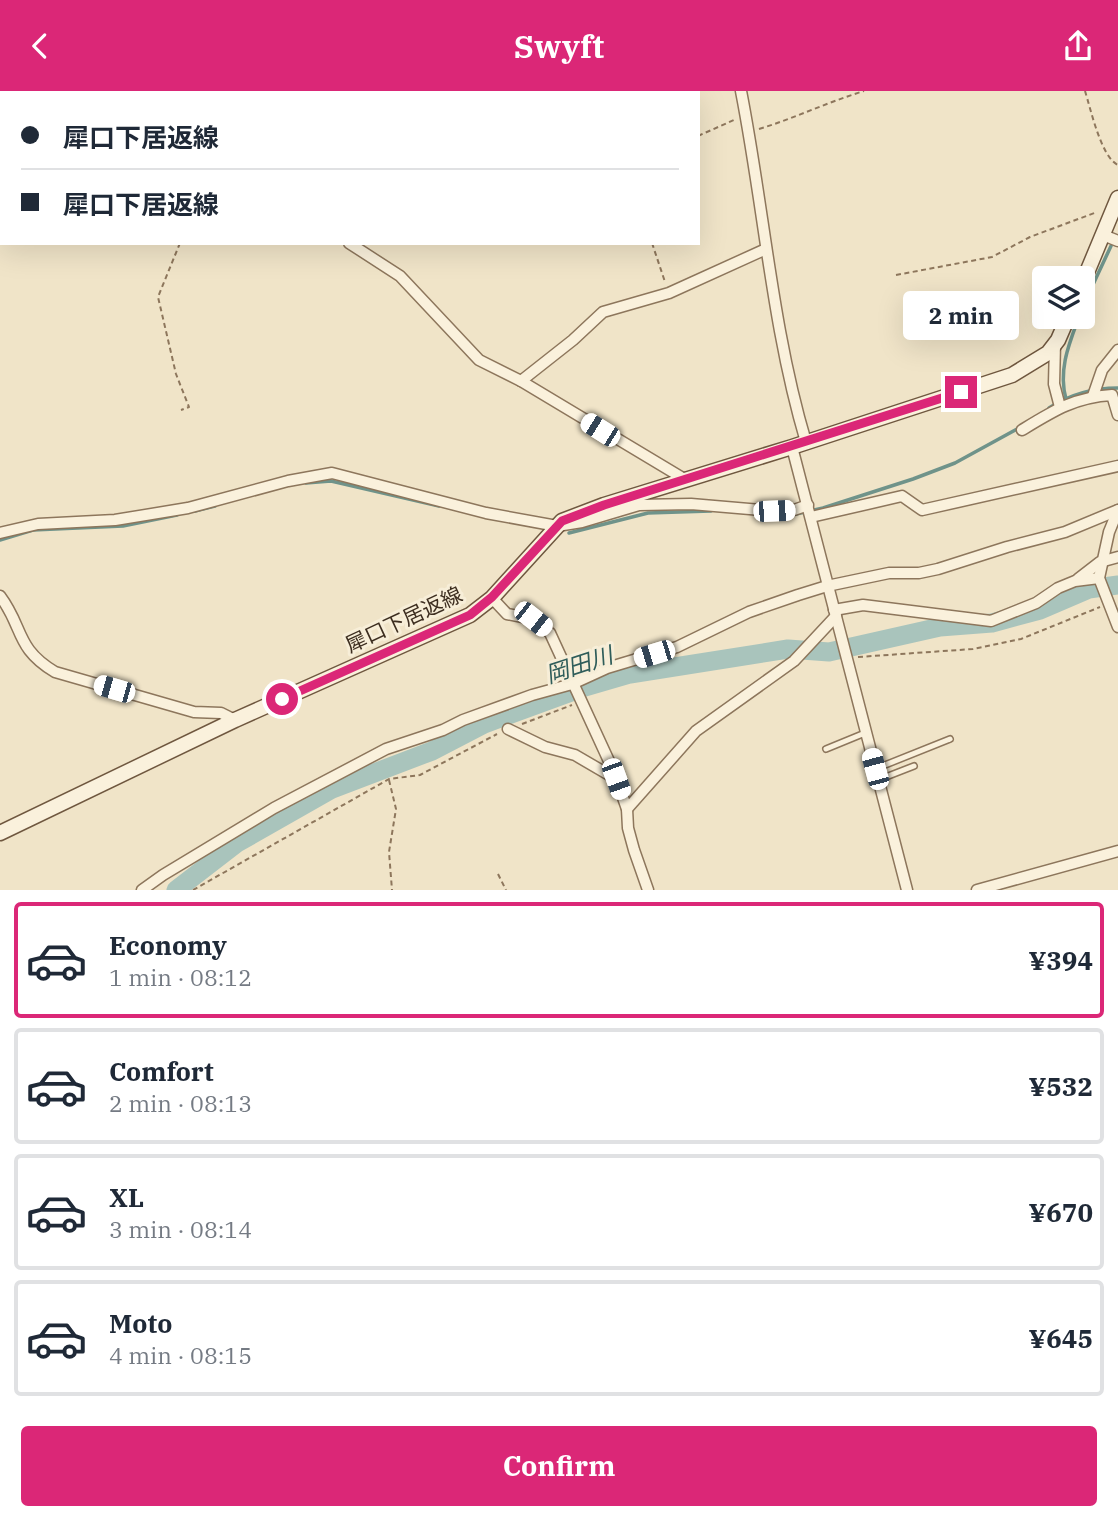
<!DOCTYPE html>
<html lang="en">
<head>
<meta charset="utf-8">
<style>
  :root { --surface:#fff; --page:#f6f6f7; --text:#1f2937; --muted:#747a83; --line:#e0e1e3; --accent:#db2777 }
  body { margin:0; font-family:"IBM Plex Serif","Noto Sans JP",serif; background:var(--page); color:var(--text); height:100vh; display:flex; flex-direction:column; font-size:26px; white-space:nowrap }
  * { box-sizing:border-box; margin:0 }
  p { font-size:23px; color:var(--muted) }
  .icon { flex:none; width:38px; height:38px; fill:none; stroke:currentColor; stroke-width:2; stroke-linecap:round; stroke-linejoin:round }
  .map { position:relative; height:799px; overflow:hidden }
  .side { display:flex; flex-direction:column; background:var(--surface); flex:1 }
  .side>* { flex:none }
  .guide { position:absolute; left:0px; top:0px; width:700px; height:154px; box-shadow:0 7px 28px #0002; display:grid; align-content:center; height:154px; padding:0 21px; background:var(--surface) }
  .tools { position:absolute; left:1032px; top:175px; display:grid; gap:14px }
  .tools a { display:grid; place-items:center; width:63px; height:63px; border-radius:7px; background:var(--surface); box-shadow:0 7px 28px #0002; font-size:35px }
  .end { position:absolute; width:32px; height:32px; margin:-16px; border:9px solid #db2777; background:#fff; box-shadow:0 0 0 4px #fff }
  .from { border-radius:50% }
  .bubble { position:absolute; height:49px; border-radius:7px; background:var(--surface); box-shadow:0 7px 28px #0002; font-size:23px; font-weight:700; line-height:49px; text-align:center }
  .car { position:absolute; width:21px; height:42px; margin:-21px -10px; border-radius:9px; box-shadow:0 0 5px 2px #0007; background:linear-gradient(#fff 24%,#345 0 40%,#fff 0 76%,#345 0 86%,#fff 0) }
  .guide b { display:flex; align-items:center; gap:24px; height:66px; font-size:26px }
  .guide b+b { border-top:2px solid var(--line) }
  .guide i { width:18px; height:18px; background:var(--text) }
  ul { padding:12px 0 0; list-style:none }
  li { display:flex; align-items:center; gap:21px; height:116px; margin:0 14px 10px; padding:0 7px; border:4px solid var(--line); border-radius:7px }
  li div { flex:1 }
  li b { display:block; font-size:26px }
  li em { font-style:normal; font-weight:700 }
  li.current { border-color:var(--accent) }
  li>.icon { width:63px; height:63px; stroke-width:1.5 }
  .action { display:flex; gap:14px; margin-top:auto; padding:14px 21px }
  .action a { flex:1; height:80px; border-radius:7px; background:var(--accent); color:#fff; font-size:28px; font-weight:700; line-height:80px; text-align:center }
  header { display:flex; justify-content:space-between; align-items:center; height:91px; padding:0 21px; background:var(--accent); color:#fff; font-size:32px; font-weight:700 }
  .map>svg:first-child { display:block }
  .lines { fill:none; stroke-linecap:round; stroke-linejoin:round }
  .stream { stroke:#6f938a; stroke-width:3.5 }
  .river { stroke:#a9c4bc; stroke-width:19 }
  .service-casing { stroke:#8d765c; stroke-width:8 }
  .minor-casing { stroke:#8d765c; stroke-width:13 }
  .secondary-casing { stroke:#6f573f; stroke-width:17 }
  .path { stroke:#8d765c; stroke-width:2; stroke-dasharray:5 3.5; stroke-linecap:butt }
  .service { stroke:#faf1dc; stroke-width:5 }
  .minor { stroke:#faf1dc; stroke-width:10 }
  .secondary { stroke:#faf1dc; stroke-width:14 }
  .route { stroke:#db2777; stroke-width:9 }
  .labels { text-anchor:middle; stroke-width:6; stroke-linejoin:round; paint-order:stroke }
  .street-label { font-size:21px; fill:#3d2e20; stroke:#f7eed8 }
  .water-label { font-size:23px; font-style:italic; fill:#2f5d5a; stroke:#f7eed8 }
</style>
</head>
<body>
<header><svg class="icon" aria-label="back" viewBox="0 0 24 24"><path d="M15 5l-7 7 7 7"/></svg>Swyft<svg class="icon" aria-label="share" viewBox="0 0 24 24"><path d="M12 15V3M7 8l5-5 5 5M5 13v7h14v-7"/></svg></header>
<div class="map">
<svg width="1118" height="799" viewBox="0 0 1118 799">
  <rect width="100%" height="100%" fill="#f0e4c8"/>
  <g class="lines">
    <g class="stream">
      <path d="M1083,215l28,-60"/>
      <path d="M1066,308c-8,-29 3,-55 13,-82"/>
      <path d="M1049,317c20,-13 45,-20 69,-20"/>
      <path d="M306,392l25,-2 108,25"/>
      <path d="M195,420l20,-5"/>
      <path d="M778,425h9l36,-8 90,-29 42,-16 64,-35"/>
      <path d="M569,442l79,-20 63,-2"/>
      <path d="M0,449l33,-10 90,-4 54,-11"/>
    </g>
    <path class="river" d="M176,799l61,-47 95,-54 100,-38 52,-27 98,-36 48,-14 158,-25 41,3 111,-25 52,-4 48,-13 49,-21 29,-4"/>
    <g class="service-casing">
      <g id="service">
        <path d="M826,658l39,-16"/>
        <path d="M875,678l75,-30"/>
        <path d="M878,689l36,-14"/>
      </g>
    </g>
    <g class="minor-casing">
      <g id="minor">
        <path d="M292,0v2"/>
        <path d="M741,0c23,117 31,237 65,351"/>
        <path d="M0,84h2"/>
        <path d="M1103,144l15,6"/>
        <path d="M349,152l51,33 79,84 42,21 165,99"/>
        <path d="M1055,253l-1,40 6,23"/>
        <path d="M521,290l52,-41 30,-28 66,-19 97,-44"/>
        <path d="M1093,305l9,-26 16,-20"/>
        <path d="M1022,339c31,-19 53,-33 90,-35l6,20"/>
        <path d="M792,356l115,443"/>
        <path d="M1118,419l-9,22 -10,46 19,49"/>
        <path d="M811,426l91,-21 20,14 196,-44"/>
        <path d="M0,442l38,-9 77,-4 73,-12 100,-27 44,-8 154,40 71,13 25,-4 57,-17 52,-1 83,7 20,-1 14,-5"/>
        <path d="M1078,488l22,-17 18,-5"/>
        <path d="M0,505c24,32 15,52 55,76l139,40 27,1 14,7"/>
        <path d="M492,507l15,16 26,5 17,14 64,139 13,37 1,19 6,22 14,40"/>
        <path d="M834,519l29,-5 128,16 45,-18 22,-15 17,-7 24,-3"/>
        <path d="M508,638l37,18 30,8 41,24"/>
        <path d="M627,718l69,-78 98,-70 42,-45"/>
        <path d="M142,799l21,-15 111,-67 112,-59 57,-19 20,-10 69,-25 40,-11 35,-16 70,-21 72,-35 49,-17 29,-9 62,-13h30l19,-4 69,-22 58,-15 53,-22"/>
        <path d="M977,799l141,-39"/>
      </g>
    </g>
    <g class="secondary-casing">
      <g id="secondary">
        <path d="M1083,191l35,-84"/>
        <path d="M0,742l235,-113 235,-105 22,-17 70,-77 42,-16 188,-58 220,-72 36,-22 10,-13 10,-23"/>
      </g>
    </g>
    <g class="path">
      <path d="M554,0v2"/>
      <path d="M1085,0c6,19 16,66 33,74"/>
      <path d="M759,38c36,-11 69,-27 105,-38"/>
      <path d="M698,45l38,-17"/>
      <path d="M180,152l-22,54 18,77 13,33 -8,3"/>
      <path d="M652,152l13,39"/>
      <path d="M896,184l96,-18 38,-20 67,-25"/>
      <path d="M858,566l115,-8 48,-10 79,-32"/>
      <path d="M522,633l50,-19"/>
      <path d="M389,689l7,29 -7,43 3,38"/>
      <path d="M498,783l8,16"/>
      <path d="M193,799l196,-111 31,-4 77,-41"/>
    </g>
    <use href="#service" class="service"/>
    <use href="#minor" class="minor"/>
    <use href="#secondary" class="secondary"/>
  </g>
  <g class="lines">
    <path class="route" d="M282,608l188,-84 22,-18 70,-76 42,-16 357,-113"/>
  </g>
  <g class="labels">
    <g class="street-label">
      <text transform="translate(404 529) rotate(-25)" y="7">犀口下居返線</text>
    </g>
    <g class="water-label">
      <text transform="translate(579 574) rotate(-18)" y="8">岡田川</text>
    </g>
  </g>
</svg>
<div class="tools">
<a><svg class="icon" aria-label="layers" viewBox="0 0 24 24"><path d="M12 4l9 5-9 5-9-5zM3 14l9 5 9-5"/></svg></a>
</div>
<i class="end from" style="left:282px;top:608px"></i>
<i class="end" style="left:961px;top:301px"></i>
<div class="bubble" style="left:903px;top:200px;width:116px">2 min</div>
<i class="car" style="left:600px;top:339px;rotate:302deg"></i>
<i class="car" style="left:774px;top:420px;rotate:88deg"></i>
<i class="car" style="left:533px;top:528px;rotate:128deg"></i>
<i class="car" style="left:654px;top:563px;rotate:253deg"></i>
<i class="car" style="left:114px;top:598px;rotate:286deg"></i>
<i class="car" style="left:875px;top:678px;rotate:345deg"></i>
<i class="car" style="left:616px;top:688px;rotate:160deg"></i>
<div class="guide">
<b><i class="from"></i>犀口下居返線</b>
<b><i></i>犀口下居返線</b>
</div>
</div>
<section class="side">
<ul>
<li class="current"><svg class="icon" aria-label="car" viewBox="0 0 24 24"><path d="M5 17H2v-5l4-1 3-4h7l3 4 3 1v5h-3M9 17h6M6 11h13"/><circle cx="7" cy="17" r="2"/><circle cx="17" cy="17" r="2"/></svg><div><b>Economy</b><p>1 min · 08:12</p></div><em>¥394</em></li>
<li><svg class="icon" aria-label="car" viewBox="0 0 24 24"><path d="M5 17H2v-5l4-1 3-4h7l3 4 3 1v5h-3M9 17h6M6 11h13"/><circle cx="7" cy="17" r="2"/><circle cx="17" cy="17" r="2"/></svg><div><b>Comfort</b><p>2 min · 08:13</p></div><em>¥532</em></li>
<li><svg class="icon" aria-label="car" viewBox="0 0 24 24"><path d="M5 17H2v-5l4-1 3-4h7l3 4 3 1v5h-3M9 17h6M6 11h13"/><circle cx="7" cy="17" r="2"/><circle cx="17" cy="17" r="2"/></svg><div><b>XL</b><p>3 min · 08:14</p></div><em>¥670</em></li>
<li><svg class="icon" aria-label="car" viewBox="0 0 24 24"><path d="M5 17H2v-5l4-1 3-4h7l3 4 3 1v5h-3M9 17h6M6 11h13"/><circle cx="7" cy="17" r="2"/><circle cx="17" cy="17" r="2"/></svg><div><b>Moto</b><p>4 min · 08:15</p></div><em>¥645</em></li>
</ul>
<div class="action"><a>Confirm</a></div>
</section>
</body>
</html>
